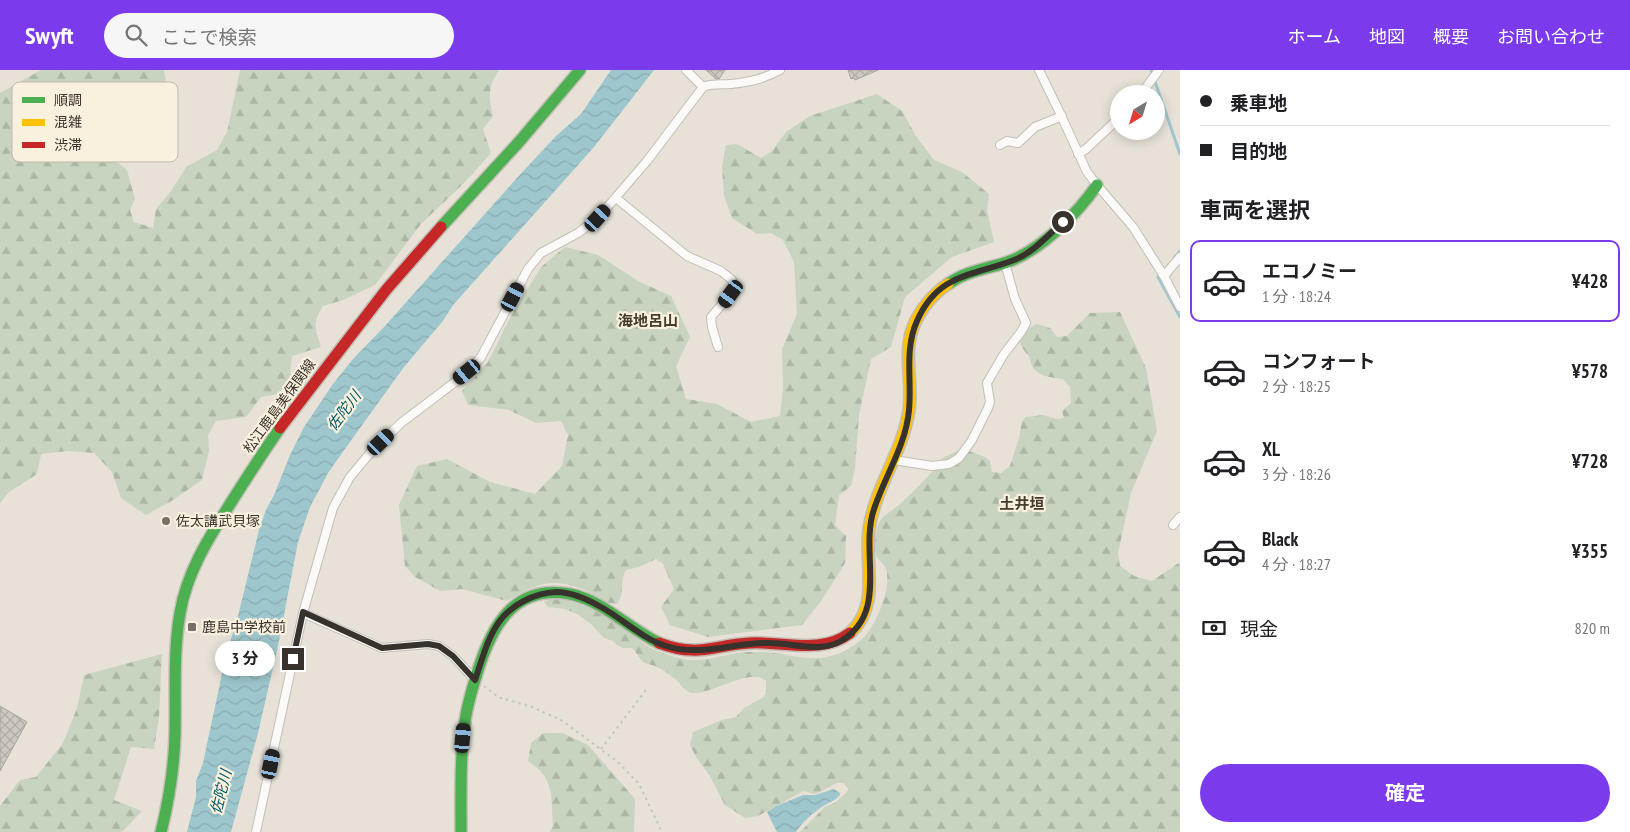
<!DOCTYPE html>
<html lang="ja">
<head>
<meta charset="utf-8">
<style>
  :root { --surface:#fff; --page:#f6f6f6; --text:#202124; --muted:#757577; --line:#e0e0e0; --accent:#7c3aed }
  body { margin:0; font-family:"PT Sans Narrow","Noto Sans JP",sans-serif; background:var(--page); color:var(--text); height:100vh; display:flex; flex-direction:column; font-size:19px; white-space:nowrap }
  * { box-sizing:border-box; margin:0 }
  p { font-size:16px; color:var(--muted) }
  .icon { flex:none; width:28px; height:28px; fill:none; stroke:currentColor; stroke-width:2; stroke-linecap:round; stroke-linejoin:round }
  .map { position:relative; flex:1; overflow:hidden }
  .side { display:flex; flex-direction:column; background:var(--surface); width:450px }
  .side>* { flex:none }
  .banner { display:grid; align-content:center; height:110px; padding:0 20px; background:var(--surface) }
  .needle { width:32px; rotate:218deg }
  .fabs { position:absolute; left:1110px; top:15px; display:grid; gap:10px }
  .fabs a { display:grid; place-items:center; width:55px; height:55px; border-radius:50%; background:var(--surface); box-shadow:0 2px 12px #0003; font-size:25px }
  .end { position:absolute; width:22px; height:22px; margin:-11px; border:6px solid #37332c; background:#fff; box-shadow:0 0 0 2px #fff }
  .from { border-radius:50% }
  .bubble { position:absolute; height:35px; border-radius:18px; background:var(--surface); box-shadow:0 2px 12px #0003; font-size:16px; font-weight:700; line-height:35px; text-align:center }
  .car { position:absolute; width:15px; height:30px; margin:-15px -8px; border-radius:6px; box-shadow:0 0 4px 1px #0007; background:linear-gradient(#222 24%,#8ab4d8 0 40%,#222 0 76%,#8ab4d8 0 86%,#222 0) }
  .banner b { display:flex; align-items:center; gap:18px; height:48px; font-size:19px }
  .banner b+b { border-top:1px solid var(--line) }
  .banner i { width:12px; height:12px; background:var(--text) }
  ul { padding:0; list-style:none }
  li { display:flex; align-items:center; gap:15px; height:82px; margin:0 10px 8px; padding:0 10px; border:2px solid transparent; border-radius:10px }
  li div { flex:1 }
  li b { display:block; font-size:19px }
  li em { font-style:normal; font-weight:700 }
  li.selected { border-color:var(--accent) }
  li>.icon { width:45px; height:45px; stroke-width:1.5 }
  h2 { padding:0 20px; font-size:22px; line-height:60px }
  .pay { display:flex; align-items:center; gap:12px; height:55px; padding:0 20px; font-size:19px }
  .pay p { margin-inline-start:auto }
  .action { display:flex; gap:10px; margin-top:auto; padding:10px 20px }
  .action a { flex:1; height:58px; border-radius:30px; background:var(--accent); color:#fff; font-size:20px; font-weight:700; line-height:58px; text-align:center }
  header { display:flex; align-items:center; gap:30px; box-sizing:border-box; height:70px; padding:0 25px; background:var(--accent); color:#fff }
  header strong { font-size:24px }
  nav { display:flex; gap:28px; margin-inline-start:auto; font-size:18px }
  .search { width:350px; height:45px; background:var(--page); display:flex; align-items:center; gap:12px; box-sizing:border-box; padding:0 18px; border-radius:28px; color:var(--muted); font-size:19px }
  main { display:flex; flex:1; min-height:0 }
  .map>svg:first-child { display:block }
  .forest { fill:url(#forest-firs) }
  .water { fill:url(#water-waves) }
  .lines { fill:none; stroke-linecap:round; stroke-linejoin:round }
  .stream { stroke:#9ec7cd; stroke-width:3 }
  .building { fill:url(#building-cross-hatch); stroke:#a8a39c }
  .street-casing { stroke:#c3beb6; stroke-width:10 }
  .fast-casing { stroke:#c3beb6; stroke-width:14 }
  .slow-casing { stroke:#c3beb6; stroke-width:14 }
  .jam-casing { stroke:#c3beb6; stroke-width:14 }
  .path { stroke:#c5c3c0; stroke-width:2; stroke-dasharray:2.5 4; stroke-linecap:butt }
  .street { stroke:#fbfaf9; stroke-width:8 }
  .fast { stroke:#4caf50; stroke-width:11 }
  .slow { stroke:#ffc107; stroke-width:11 }
  .jam { stroke:#c62828; stroke-width:11 }
  .route { stroke:#37332c; stroke-width:6 }
  .poi-dot { fill:#757068; stroke:#faf0de; stroke-width:2 }
  .labels { text-anchor:middle; stroke-width:4.5; stroke-linejoin:round; paint-order:stroke }
  .street-label { font-size:14px; fill:#37332c; stroke:#faf0de }
  .poi-label { font-size:14px; fill:#37332c; stroke:#faf0de; text-anchor:start }
  .neighbourhood-label { font-size:15px; font-weight:bold; fill:#443c2e; stroke:#faf0de }
  .water-label { font-size:15px; font-style:italic; fill:#005b69; stroke:#faf0de }
  .key { fill:#faf0de; stroke:#c0b7a9; stroke-width:1 }
  .key-label { font-size:14px; fill:#37332c }
</style>
</head>
<body>
<header>
<strong>Swyft</strong>
<div class="search"><svg class="icon" aria-label="search" viewBox="0 0 24 24"><circle cx="10" cy="10" r="6"/><path d="M15 15l6 6"/></svg>ここで検索</div>
<nav><a>ホーム</a><a>地図</a><a>概要</a><a>お問い合わせ</a></nav>
</header>
<main>
<div class="map">
<svg width="1180" height="762" viewBox="0 0 1180 762">
  <defs>
    <pattern id="forest-firs" width="22" height="20" patternUnits="userSpaceOnUse" patternTransform="scale(1.25)"><rect width="22" height="20" fill="#c8d4bf"/><path d="M5 1l3.5 6h-7zM16 11l3.5 6h-7z" fill="#acb6a4"/></pattern>
    <pattern id="water-waves" width="16" height="10" patternUnits="userSpaceOnUse" patternTransform="scale(1.25)"><rect width="16" height="10" fill="#9ec7cd"/><path d="M0 5q4-4 8 0t8 0" fill="none" stroke="#89abb0"/></pattern>
    <pattern id="building-cross-hatch" width="8" height="8" patternUnits="userSpaceOnUse" patternTransform="scale(1.25)"><rect width="8" height="8" fill="#cdc9c1"/><path d="M0 0l8 8M0 8l8-8" fill="none" stroke="#b1ada6"/></pattern>
  </defs>
  <rect width="100%" height="100%" fill="#e7e1d7"/>
  <g class="forest">
    <path d="M41,0h123l6,33 -16,7 -25,3 -5,10 1,20 -8,19 10,8 8,29 -5,11 4,12 19,6 3,-19 15,-18 15,-24 31,-17 10,-18 13,-62h259c-11,16 -11,27 -6,46l-10,13 8,24 -26,29 -44,42 -46,61 -32,15 -20,6c-11,17 -8,22 -2,41l-29,9 -2,16 2,7 -14,15 -17,3 -15,20 -30,4 -8,14 1,16 -7,29 -29,20 -27,15 -25,-17 -9,-26 -18,-19 -27,-2 -26,3 -4,20 -28,18 -9,11v-410z"/>
    <path d="M877,24l25,17 14,25 18,24 28,12 27,22 -2,16 7,32 -42,15 -47,40 -14,50 -20,12 -12,56 -4,54 -4,17 -12,9 -4,30 11,11 -1,27 -23,37 -20,25 -94,12 -38,-12 -9,-18 13,-18 -11,-25 -7,-5 -17,8 -13,3c-7,11 0,23 -9,34l-19,-3c-6,-8 -10,-10 -19,-13 -30,-11 -46,-2 -72,13l-45,-12 -22,2 -25,-14 -10,-11 -6,-61 18,-39 30,-7 43,23 45,12 27,-28 6,-31 -7,-14 -25,2 -27,-13 -41,-5 -6,-14 26,-29 23,-46 30,-49 24,-20 33,8 42,27 31,14 19,41 -14,29 10,33 31,5 34,18 29,-6 3,-28 -1,-39 15,-35 -3,-52 -11,-22 -12,-7 -14,1 -25,-16 -8,-22 -2,-30 4,-21 11,-1 24,14 11,-7 14,-19 24,-16z"/>
    <path d="M1120,242l26,56 11,63 -26,62 -13,60 2,13 14,10 18,5 28,-19v270h-380l25,-25 11,-5 13,-12 -5,-7h-7l-22,11 -12,-3 -45,25 -13,2 -20,-13 -15,-29 -14,-19 -6,-12 3,-13 29,-12 14,-3 8,-9 20,-11 2,-5v-11c-14,-15 -55,14 -74,12 -8,-1 -11,-10 -17,-14 -7,-6 -14,-11 -23,-14 -1,0 -7,-2 -7,-2 -5,-3 -9,-11 -13,-15h-9l-6,-3 -4,-4 -9,-3 -13,-14 -14,-10 -12,-5 -17,-2 -4,-5c16,-10 59,11 74,21 9,6 17,15 26,21 10,7 24,11 35,14 25,7 47,-6 71,-6 46,-2 70,22 112,-13 14,-12 30,-52 24,-70 -1,-4 -6,-8 -9,-12 -5,-11 -2,-26 3,-36 4,-6 10,-9 15,-13 14,-11 27,-26 40,-39l1,-5 3,-4 20,-10h8l18,7 5,4 2,11 9,1 9,-7 9,-28 3,-17 4,-4 18,-2 12,4 8,-1 -2,-7 9,-8 -1,-16 -7,-8c-12,-2 -25,-2 -31,-13 -2,-4 -1,-7 -4,-11 -14,-16 -10,-22 9,-31l13,4 7,9 10,-1 23,-23z"/>
    <path d="M162,584l-3,63 -5,32 -23,-2 -17,53 28,11 -20,21h-122v-26l20,-26 16,-3 27,-34 14,-35 7,-33z"/>
    <path d="M543,663h19l26,12 47,54 -1,33h-84l3,-6c-2,-29 2,-48 -25,-65l3,-18z"/>
  </g>
  <g class="water">
    <path d="M611,0h43l-60,77 -140,157 -12,18 -38,45 -62,86 -14,20 -18,34 -12,35 -20,104 -20,87 -27,99h-44l9,-35v-16l7,-18 23,-108 11,-35 22,-90 7,-20 8,-15 16,-40 14,-28 29,-43 20,-25 31,-32 132,-148 40,-43 25,-22z"/>
    <path d="M834,719l6,4v2c-5,6 -11,7 -17,11 -11,8 -20,15 -27,26h-19l-10,-20 9,-6 27,-11h12z"/>
  </g>
  <g class="lines">
    <g class="stream">
      <path d="M1151,0l29,84"/>
      <path d="M1174,188l6,-7"/>
      <path d="M1158,207l22,40"/>
    </g>
  </g>
  <g class="building">
    <path d="M706,0h19l-6,9h-3z"/>
    <path d="M848,0h30l-23,10 -1,-2 -3,1z"/>
    <path d="M0,636l27,16 -27,49z"/>
  </g>
  <g class="lines">
    <g class="street-casing">
      <g id="street">
        <path d="M686,0l17,17"/>
        <path d="M1039,0l20,41 28,61 10,13 36,42 31,49 16,31"/>
        <path d="M1141,24l18,-24"/>
        <path d="M1000,75l7,-4 11,2 17,-16 27,-11"/>
        <path d="M1078,84l8,-5 33,-31"/>
        <path d="M616,128l71,58 34,15 11,9 2,6 -3,8 -20,23 1,10 6,20"/>
        <path d="M1164,206l16,-19"/>
        <path d="M894,390l38,6 17,-2 10,-6 13,-18 16,-32 2,-6 -3,-19 17,-29 17,-22 5,-9 -11,-24 -10,-36"/>
        <path d="M1173,455l7,-8"/>
        <path d="M303,543l79,35 46,-4 11,2 14,10 22,24"/>
        <path d="M256,762l47,-219 30,-105 17,-31 21,-25 30,-29 66,-50 14,-16 47,-88 13,-16 37,-20 20,-15 49,-57 56,-74c9,-4 19,-2 28,-3 19,-2 32,-5 49,-14"/>
      </g>
    </g>
    <g class="fast-casing">
      <g id="fast">
        <path d="M441,157l78,-85 61,-72"/>
        <path d="M948,214c19,-14 41,-15 62,-23 32,-12 68,-48 87,-76"/>
        <path d="M161,762c8,-32 13,-64 14,-97 1,-41 -2,-82 5,-122 7,-42 30,-77 52,-112 16,-25 31,-49 48,-73"/>
        <path d="M461,762c0,-37 -1,-74 4,-110 2,-18 8,-35 13,-52 14,-44 36,-86 92,-76 34,7 59,35 89,49"/>
      </g>
    </g>
    <g class="slow-casing">
      <path id="slow" d="M850,563c31,-28 14,-68 19,-104 6,-42 34,-77 40,-119 4,-27 -6,-56 4,-83 7,-17 20,-33 35,-43"/>
    </g>
    <g class="jam-casing">
      <g id="jam">
        <path d="M280,358l106,-138 55,-63"/>
        <path d="M659,573c40,15 53,2 91,0 34,-2 71,12 100,-10"/>
      </g>
    </g>
    <g class="path">
      <path d="M484,616l14,11 34,10 29,13 57,42 21,22 23,48"/>
      <path d="M601,679l45,-59"/>
    </g>
    <use href="#street" class="street"/>
    <use href="#fast" class="fast"/>
    <use href="#slow" class="slow"/>
    <use href="#jam" class="jam"/>
  </g>
  <g class="lines">
    <path class="route" d="M293,589l10,-47 79,36 46,-4 11,2 14,10 22,24c7,-20 12,-41 24,-58 12,-17 35,-29 57,-30 15,0 31,7 45,15 22,12 40,31 65,39 34,11 70,-4 104,-3 23,0 50,10 71,-2 49,-29 18,-88 33,-132 11,-33 32,-64 35,-99 3,-30 -5,-60 8,-89 21,-48 56,-45 97,-61 19,-7 34,-25 49,-38"/>
  </g>
  <g class="poi-dot">
    <circle cx="166" cy="451" r="5"/>
    <rect x="187" y="552" width="10" height="10" rx="2.5"/>
  </g>
  <g class="labels">
    <g class="street-label">
      <text transform="translate(279 336) rotate(-54)" y="5">松江鹿島美保関線</text>
    </g>
    <g class="poi-label">
      <text x="176" y="456">佐太講武貝塚</text>
      <text x="202" y="562">鹿島中学校前</text>
    </g>
    <g class="neighbourhood-label">
      <text x="648" y="256">海地呂山</text>
      <text x="1022" y="439">土井垣</text>
    </g>
    <g class="water-label">
      <text transform="translate(344 341) rotate(-53)" y="5">佐陀川</text>
      <text transform="translate(221 722) rotate(-76)" y="5">佐陀川</text>
    </g>
  </g>
  <rect x="12" y="12" width="166" height="80" rx="8" class="key"/>
  <rect x="22" y="27" width="23" height="6" fill="#4caf50"/>
  <rect x="22" y="49" width="23" height="7" fill="#ffc107"/>
  <rect x="22" y="72" width="23" height="6" fill="#c62828"/>
  <g class="key-label">
    <text x="54" y="35">順調</text>
    <text x="54" y="57">混雑</text>
    <text x="54" y="80">渋滞</text>
  </g>
</svg>
<div class="fabs">
<a><svg class="needle" viewBox="-14 -14 28 28"><path d="M0-13l5 13h-10z" fill="#e53935"/><path d="M0 13l5-13h-10z" fill="#757577"/></svg></a>
</div>
<i class="end from" style="left:1063px;top:152px"></i>
<i class="end" style="left:293px;top:589px"></i>
<div class="bubble" style="left:215px;top:571px;width:60px">3 分</div>
<i class="car" style="left:598px;top:148px;rotate:42deg"></i>
<i class="car" style="left:731px;top:224px;rotate:216deg"></i>
<i class="car" style="left:513px;top:227px;rotate:28deg"></i>
<i class="car" style="left:467px;top:302px;rotate:231deg"></i>
<i class="car" style="left:381px;top:372px;rotate:46deg"></i>
<i class="car" style="left:463px;top:668px;rotate:5deg"></i>
<i class="car" style="left:271px;top:694px;rotate:12deg"></i>
</div>
<section class="side">
<div class="banner">
<b><i class="from"></i>乗車地</b>
<b><i></i>目的地</b>
</div>
<h2>車両を選択</h2>
<ul>
<li class="selected"><svg class="icon" aria-label="car" viewBox="0 0 24 24"><path d="M5 17H2v-5l4-1 3-4h7l3 4 3 1v5h-3M9 17h6M6 11h13"/><circle cx="7" cy="17" r="2"/><circle cx="17" cy="17" r="2"/></svg><div><b>エコノミー</b><p>1 分 · 18:24</p></div><em>¥428</em></li>
<li><svg class="icon" aria-label="car" viewBox="0 0 24 24"><path d="M5 17H2v-5l4-1 3-4h7l3 4 3 1v5h-3M9 17h6M6 11h13"/><circle cx="7" cy="17" r="2"/><circle cx="17" cy="17" r="2"/></svg><div><b>コンフォート</b><p>2 分 · 18:25</p></div><em>¥578</em></li>
<li><svg class="icon" aria-label="car" viewBox="0 0 24 24"><path d="M5 17H2v-5l4-1 3-4h7l3 4 3 1v5h-3M9 17h6M6 11h13"/><circle cx="7" cy="17" r="2"/><circle cx="17" cy="17" r="2"/></svg><div><b>XL</b><p>3 分 · 18:26</p></div><em>¥728</em></li>
<li><svg class="icon" aria-label="car" viewBox="0 0 24 24"><path d="M5 17H2v-5l4-1 3-4h7l3 4 3 1v5h-3M9 17h6M6 11h13"/><circle cx="7" cy="17" r="2"/><circle cx="17" cy="17" r="2"/></svg><div><b>Black</b><p>4 分 · 18:27</p></div><em>¥355</em></li>
</ul>
<div class="pay"><svg class="icon" aria-label="cash" viewBox="0 0 24 24"><path d="M3 7h18v10H3z"/><circle cx="12" cy="12" r="2"/></svg>現金<p>820 m</p></div>
<div class="action"><a>確定</a></div>
</section>
</main>
</body>
</html>
